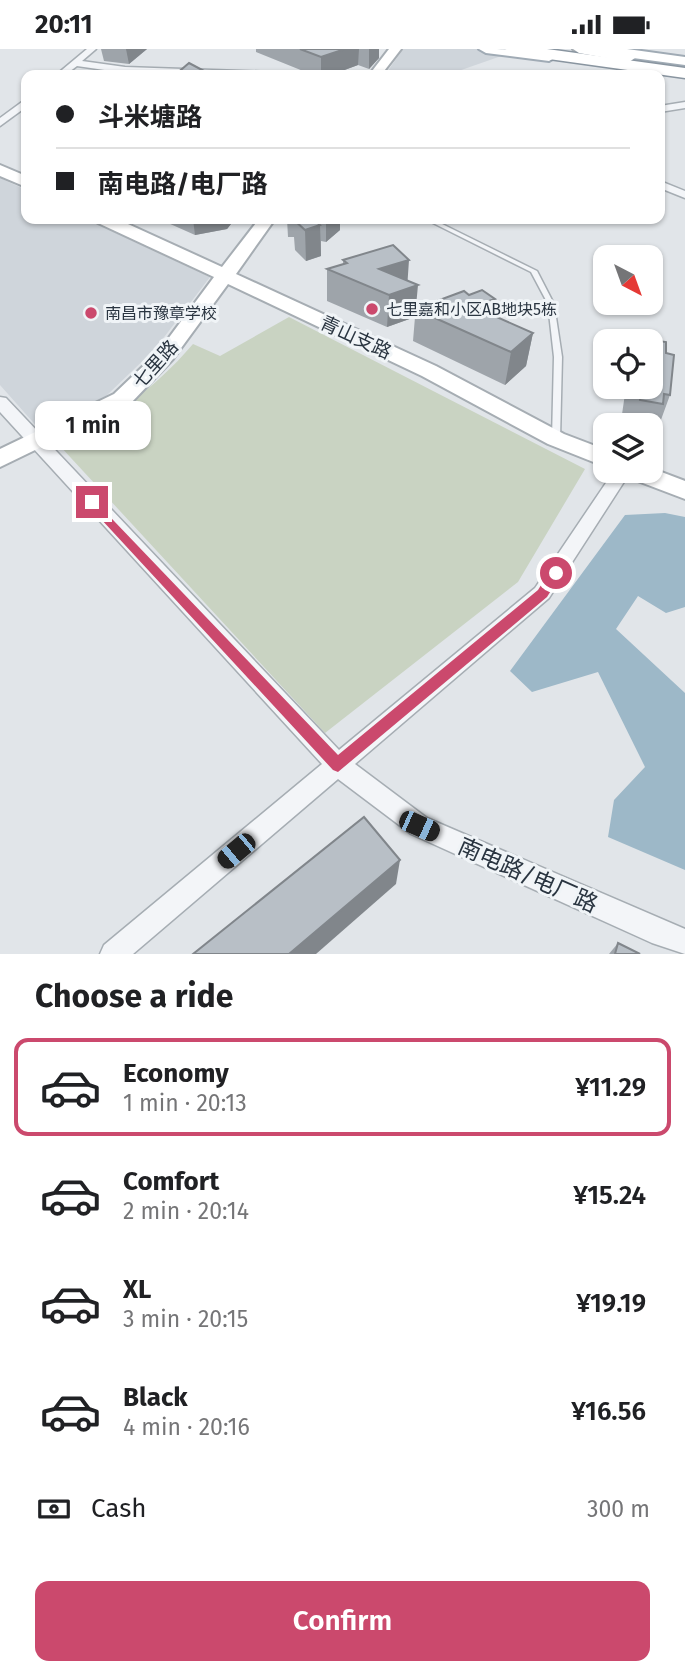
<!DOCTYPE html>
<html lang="en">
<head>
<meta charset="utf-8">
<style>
  :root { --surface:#fff; --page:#f6f6f6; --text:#202124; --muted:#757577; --line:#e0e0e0; --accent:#cb496d }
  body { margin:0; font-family:"Fira Sans","Noto Sans SC",sans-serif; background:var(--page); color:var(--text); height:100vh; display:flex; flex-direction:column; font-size:26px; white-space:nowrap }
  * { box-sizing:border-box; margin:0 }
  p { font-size:23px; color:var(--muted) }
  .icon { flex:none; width:38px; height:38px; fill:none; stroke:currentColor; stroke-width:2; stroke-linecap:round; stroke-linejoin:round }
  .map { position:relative; height:905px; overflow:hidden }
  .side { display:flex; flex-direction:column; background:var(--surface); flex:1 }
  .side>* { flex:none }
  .guide { position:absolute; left:21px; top:21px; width:644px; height:154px; border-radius:14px; box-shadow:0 2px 5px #0004; display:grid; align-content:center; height:154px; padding:0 35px; background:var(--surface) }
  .needle { width:46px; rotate:139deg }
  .buttons { position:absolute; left:593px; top:196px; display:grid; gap:14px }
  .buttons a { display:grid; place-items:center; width:70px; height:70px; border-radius:14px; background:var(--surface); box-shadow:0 2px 5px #0004; font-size:35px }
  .end { position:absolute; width:32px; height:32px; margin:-16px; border:9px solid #cb496d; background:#fff; box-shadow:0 0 0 4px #fff }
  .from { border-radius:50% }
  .bubble { position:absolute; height:49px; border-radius:14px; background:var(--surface); box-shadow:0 2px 5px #0004; font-size:23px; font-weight:600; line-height:49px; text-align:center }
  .car { position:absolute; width:21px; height:42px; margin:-21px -10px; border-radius:9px; box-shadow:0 0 5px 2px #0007; background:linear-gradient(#222 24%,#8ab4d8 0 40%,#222 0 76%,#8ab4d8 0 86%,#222 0) }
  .guide b { display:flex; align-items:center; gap:24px; height:66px; font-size:26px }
  .guide b+b { border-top:2px solid var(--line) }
  .guide i { width:18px; height:18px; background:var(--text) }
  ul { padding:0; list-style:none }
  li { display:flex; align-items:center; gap:21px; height:98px; margin:0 14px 10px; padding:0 21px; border:4px solid transparent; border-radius:14px }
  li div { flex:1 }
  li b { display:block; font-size:26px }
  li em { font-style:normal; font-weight:600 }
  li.on { border-color:var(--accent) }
  li>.icon { width:63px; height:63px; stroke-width:1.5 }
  h2 { padding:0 35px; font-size:32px; line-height:84px }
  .pay { display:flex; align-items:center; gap:18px; height:77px; padding:0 35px; font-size:26px }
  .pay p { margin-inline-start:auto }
  .action { display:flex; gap:14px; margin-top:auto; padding:14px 35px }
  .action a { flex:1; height:80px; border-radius:14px; background:var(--accent); color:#fff; font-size:28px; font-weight:600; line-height:80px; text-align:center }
  .status { display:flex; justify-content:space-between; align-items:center; height:49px; padding:0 35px; background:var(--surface); direction:ltr }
  .status svg { height:19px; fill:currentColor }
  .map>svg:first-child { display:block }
  .built { fill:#cfd5db }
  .green { fill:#c9d3c2 }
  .water { fill:#9db8c8 }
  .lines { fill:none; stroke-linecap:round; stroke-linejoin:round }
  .lane-casing { stroke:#a6adb3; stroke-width:3 }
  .street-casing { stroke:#a6adb3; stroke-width:3 }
  .secondary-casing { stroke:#a6adb3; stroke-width:4 }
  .primary-casing { stroke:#a0abb5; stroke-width:4 }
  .highway-casing { stroke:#8995a0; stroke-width:3 }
  .lane { fill:#f3f5f8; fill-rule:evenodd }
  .street { fill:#f3f5f8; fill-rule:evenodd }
  .secondary { fill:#fff; fill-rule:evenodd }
  .primary { fill:#fff; fill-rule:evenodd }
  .highway { fill:#fff; fill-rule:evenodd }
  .wall { fill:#9ea4aa }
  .shaded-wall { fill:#81868b }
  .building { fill:#b8bfc6; stroke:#81868b; stroke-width:2 }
  .route { fill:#cb496d }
  .poi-dot { fill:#cb496d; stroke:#f0f4f7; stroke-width:2.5 }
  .labels { text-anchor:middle; stroke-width:6; stroke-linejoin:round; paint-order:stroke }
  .far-poi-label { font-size:16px; fill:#2a3541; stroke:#f0f4f7; text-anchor:start }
  .street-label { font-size:19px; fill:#2a3541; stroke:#f0f4f7 }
  .near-street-label { font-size:23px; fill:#2a3541; stroke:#f0f4f7 }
</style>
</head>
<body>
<div class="status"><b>20:11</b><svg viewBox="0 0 49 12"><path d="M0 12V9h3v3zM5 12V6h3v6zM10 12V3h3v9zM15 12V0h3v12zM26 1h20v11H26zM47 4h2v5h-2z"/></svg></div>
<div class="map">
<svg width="685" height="905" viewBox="0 0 685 905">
  <rect width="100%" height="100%" fill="#e1e5e9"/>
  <g class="built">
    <path d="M403,0h76l28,5 -60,21h-62z"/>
    <path d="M0,129l26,12v29h60l124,58 -55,72 -49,47 -66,34 -40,-45z"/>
  </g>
  <path class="green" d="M289,268l296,152 -67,113 -193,151 -266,-288c56,-31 92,-52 134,-101l27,12z"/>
  <path class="water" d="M665,464l20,4v90l-19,6 -28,-17 -22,33 69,64v177l-77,-33 6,-37 31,-33 -47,-95 -66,20 -22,-21 115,-156z"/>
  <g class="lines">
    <g class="lane-casing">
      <path id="lane" d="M425,170h7l105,52 17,33 8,53 -2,82 -1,2h-6l-1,-2 2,-82 -6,-53 -17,-32z"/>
    </g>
    <g class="street-casing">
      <g id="street">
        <path d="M87,0h9l-14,12 43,6 148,5 5,3 -153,-2 -48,-7 -12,9h-9z"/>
        <path d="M26,50v8l-26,19v-8z"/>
        <path d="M685,53v6l-25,4v-6z"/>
        <path d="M660,132l25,10v7l-25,-10z"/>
        <path d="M0,348l6,1 333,352 196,-162 79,-117h17l-82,127 -194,166 72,54 258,111v25l-33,-11 -241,-109 -73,-55 -205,175h-33l4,-9 218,-181 -322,-352z"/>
      </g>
    </g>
    <g class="secondary-casing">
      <g id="secondary">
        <path d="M389,0h12l-20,26h-12z"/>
        <path d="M573,0h27l33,6 2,3 -6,4 -50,-9z"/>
        <path d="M0,116l26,11v11l-26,-11z"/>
        <path d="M96,170h21l105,48 37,-48h16l-39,55 200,92 128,68 42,16v17l-58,-23 -126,-68 -194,-92 -55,75 -43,45 -130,63v-18l114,-55 45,-43 55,-74 -116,-54z"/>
        <path d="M651,419l34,13v18l-58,-22 -4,-6h28z"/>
      </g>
    </g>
    <g class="primary-casing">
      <g id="primary">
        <path d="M479,0c19,0 64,0 77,8l-7,4 -63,-8z"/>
        <path d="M589,0h38l58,8v8l-89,-12z"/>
      </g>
    </g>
    <g class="highway-casing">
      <path id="highway" d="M505,0h42l138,19v10l-172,-24z"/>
    </g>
    <use href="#lane" class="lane"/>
    <use href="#street" class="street"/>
    <use href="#secondary" class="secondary"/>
    <use href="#primary" class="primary"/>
    <use href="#highway" class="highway"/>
  </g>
  <g class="wall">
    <path d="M101,0h46l-18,15 -25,-3z"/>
    <path d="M256,0h123v9l-10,11 -11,-4 -27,10h-18l-57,-23z"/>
    <path d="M159,170h76l-8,10 -32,6z"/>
    <path d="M287,170h53v11l-14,12 -5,-1v15l-15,5 -11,-11 -1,-13h-6z"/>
    <path d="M343,211l64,21 9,28 76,6 41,18 -7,33 -21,19 -92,-44 2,-24 -28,10 -60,-26v-32l16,-5z"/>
    <path d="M645,290l21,3v11l8,2 -4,40 -12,33 -4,-1 -3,9v-11h-21v-3l-9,-1 5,-34h25v-46h-6z"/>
    <path d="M618,894l22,11h-31z"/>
  </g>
  <g class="shaded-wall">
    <path d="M126,0h21l-18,15z"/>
    <path d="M345,0h14l-1,16 -27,10h-10v-18z"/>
    <path d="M369,0h10v9l-10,11z"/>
    <path d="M193,170h42l-8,10 -32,6z"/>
    <path d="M326,170h14v11l-14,12z"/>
    <path d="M320,176l1,31 -15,5 -1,-31z"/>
    <path d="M409,211l-2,29 11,-4 -3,32 -28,10 2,-32 -10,-26z"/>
    <path d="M495,250l-5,32 -5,9 -2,-37z"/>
    <path d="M533,284l-7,33 -21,19 6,-33z"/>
    <path d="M400,811l-4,24 -80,70h-27z"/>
  </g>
  <g class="building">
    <path d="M300,0h45l-24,8z"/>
    <path d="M189,14l17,9 -12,3h-19z"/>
    <path d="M293,170h20l7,6 -15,5z"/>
    <path d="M393,196l16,15 -30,9 39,16 -29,10 -62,-26 20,-6 -4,-3z"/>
    <path d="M482,241l13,9 -12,4 6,6 -6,2 50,22 -22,19 -96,-43 49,-18 5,4z"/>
    <path d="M645,290l21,3v11l8,2 -4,40 -6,-1 -1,10 -23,-4 1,-11 -9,-1v-1h19v-46h-6z"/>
    <path d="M364,768l36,43 -111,94h-96z"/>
    <path d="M618,894l22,11h-25z"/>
  </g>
  <path class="route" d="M92,449l246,257 200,-165 13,-21h9l2,4 -15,24 -209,175 -5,-2 -245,-265 -1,-3z"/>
  <g class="poi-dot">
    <circle cx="372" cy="260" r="7"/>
    <circle cx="91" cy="264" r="7"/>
  </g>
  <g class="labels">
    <g class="far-poi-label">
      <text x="386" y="266">七里嘉和小区AB地块5栋</text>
      <text x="105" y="270">南昌市豫章学校</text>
    </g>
    <g class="street-label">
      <text transform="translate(356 288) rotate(25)" y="7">青山支路</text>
      <text transform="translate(155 315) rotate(-48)" y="7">七里路</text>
    </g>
    <g class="near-street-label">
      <text transform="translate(528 826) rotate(24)" y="8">南电路/电厂路</text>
    </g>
  </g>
</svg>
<div class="buttons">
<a><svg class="needle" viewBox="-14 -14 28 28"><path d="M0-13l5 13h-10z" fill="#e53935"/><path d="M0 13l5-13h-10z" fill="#757577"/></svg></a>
<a><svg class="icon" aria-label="locate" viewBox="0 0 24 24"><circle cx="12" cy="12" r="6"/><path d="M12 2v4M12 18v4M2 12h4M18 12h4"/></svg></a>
<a><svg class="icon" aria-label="layers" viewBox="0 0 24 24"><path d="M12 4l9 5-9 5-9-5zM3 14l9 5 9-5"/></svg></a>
</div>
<i class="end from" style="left:556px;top:524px"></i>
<i class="end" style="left:92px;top:453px"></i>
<div class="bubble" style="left:35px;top:352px;width:116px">1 min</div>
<i class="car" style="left:419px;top:777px;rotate:114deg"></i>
<i class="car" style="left:236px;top:802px;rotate:230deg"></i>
<div class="guide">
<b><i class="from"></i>斗米塘路</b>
<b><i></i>南电路/电厂路</b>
</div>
</div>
<section class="side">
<h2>Choose a ride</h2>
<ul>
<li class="on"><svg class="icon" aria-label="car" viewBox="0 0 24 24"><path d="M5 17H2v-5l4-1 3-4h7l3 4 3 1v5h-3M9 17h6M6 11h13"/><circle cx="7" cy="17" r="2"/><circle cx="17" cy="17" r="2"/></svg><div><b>Economy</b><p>1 min · 20:13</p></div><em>¥11.29</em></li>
<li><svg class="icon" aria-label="car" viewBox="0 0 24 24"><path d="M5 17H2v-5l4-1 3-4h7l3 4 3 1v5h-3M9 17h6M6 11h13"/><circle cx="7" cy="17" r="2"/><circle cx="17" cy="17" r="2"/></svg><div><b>Comfort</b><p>2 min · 20:14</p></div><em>¥15.24</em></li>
<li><svg class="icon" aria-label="car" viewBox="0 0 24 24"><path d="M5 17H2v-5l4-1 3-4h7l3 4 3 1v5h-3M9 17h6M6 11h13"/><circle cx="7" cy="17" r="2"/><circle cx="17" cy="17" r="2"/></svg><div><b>XL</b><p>3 min · 20:15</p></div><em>¥19.19</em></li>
<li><svg class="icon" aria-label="car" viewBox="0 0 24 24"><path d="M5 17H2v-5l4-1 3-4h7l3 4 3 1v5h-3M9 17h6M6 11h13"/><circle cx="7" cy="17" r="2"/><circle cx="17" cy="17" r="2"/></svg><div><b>Black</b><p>4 min · 20:16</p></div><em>¥16.56</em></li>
</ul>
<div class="pay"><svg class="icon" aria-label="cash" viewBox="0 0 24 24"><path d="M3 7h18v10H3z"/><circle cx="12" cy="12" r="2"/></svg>Cash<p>300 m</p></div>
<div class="action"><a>Confirm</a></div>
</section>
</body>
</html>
